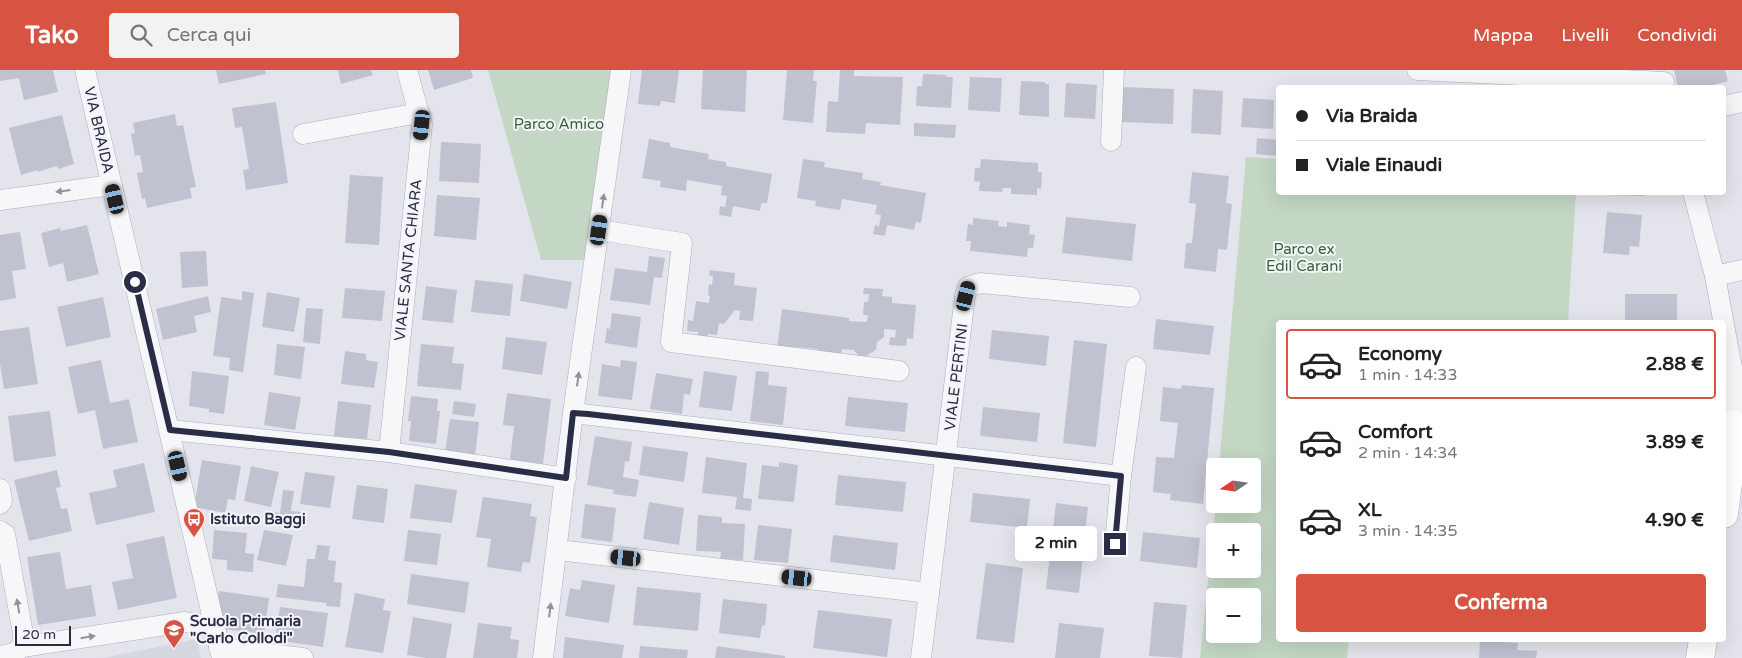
<!DOCTYPE html>
<html lang="it">
<head>
<meta charset="utf-8">
<style>
  :root { --surface:#fff; --page:#f2f2f2; --text:#222; --muted:#767676; --line:#e0e0e0; --accent:#d75443 }
  body { margin:0; font-family:"Varela Round",sans-serif; background:var(--page); color:var(--text); height:100vh; display:flex; flex-direction:column; font-size:19px; white-space:nowrap }
  * { box-sizing:border-box; margin:0 }
  p { font-size:16px; color:var(--muted) }
  .icon { flex:none; width:28px; height:28px; fill:none; stroke:currentColor; stroke-width:2; stroke-linecap:round; stroke-linejoin:round }
  .map { position:relative; flex:1; overflow:hidden }
  .panel { position:absolute; left:1276px; top:250px; width:450px; height:322px; display:flex; flex-direction:column; background:var(--surface); border-radius:5px; box-shadow:0 5px 20px #0002 }
  .panel>* { flex:none }
  .hud { position:absolute; left:1276px; top:15px; width:450px; height:110px; border-radius:5px; box-shadow:0 5px 20px #0002; display:grid; align-content:center; height:110px; padding:0 20px; background:var(--surface) }
  .needle { width:32px; rotate:257deg }
  .buttons { position:absolute; left:1206px; top:388px; display:grid; gap:10px }
  .buttons a { display:grid; place-items:center; width:55px; height:55px; border-radius:5px; background:var(--surface); box-shadow:0 5px 20px #0002; font-size:25px }
  .scale { position:absolute; left:15px; bottom:12px; width:56px; box-sizing:border-box; padding-left:5px; border:2px solid #2a2d46; border-top:0; font-size:14px; line-height:18px; white-space:nowrap; color:#2a2d46; -webkit-text-stroke:4px #f4f4f9; paint-order:stroke }
  .end { position:absolute; width:22px; height:22px; margin:-11px; border:6px solid #2a2d46; background:#fff; box-shadow:0 0 0 2px #fff }
  .from { border-radius:50% }
  .bubble { position:absolute; height:35px; border-radius:5px; background:var(--surface); box-shadow:0 5px 20px #0002; font-size:16px; font-weight:700; line-height:35px; text-align:center }
  .car { position:absolute; width:15px; height:30px; margin:-15px -8px; border-radius:6px; box-shadow:0 0 4px 1px #0007; background:linear-gradient(#222 24%,#8ab4d8 0 40%,#222 0 76%,#8ab4d8 0 86%,#222 0) }
  .hud b { display:flex; align-items:center; gap:18px; height:48px; font-size:19px }
  .hud b+b { border-top:1px solid var(--line) }
  .hud i { width:12px; height:12px; background:var(--text) }
  ul { padding:9px 0 0; list-style:none }
  li { display:flex; align-items:center; gap:15px; height:70px; margin:0 10px 8px; padding:0 10px; border:2px solid transparent; border-radius:5px }
  li div { flex:1 }
  li b { display:block; font-size:19px }
  li em { font-style:normal; font-weight:700 }
  li.active { border-color:var(--accent) }
  li>.icon { width:45px; height:45px; stroke-width:1.5 }
  .cta { display:flex; gap:10px; margin-top:auto; padding:10px 20px }
  .cta a { flex:1; height:58px; border-radius:5px; background:var(--accent); color:#fff; font-size:20px; font-weight:700; line-height:58px; text-align:center }
  header { display:flex; align-items:center; gap:30px; box-sizing:border-box; height:70px; padding:0 25px; background:var(--accent); color:#fff }
  header strong { font-size:24px }
  nav { display:flex; gap:28px; margin-inline-start:auto; font-size:18px }
  .search { width:350px; height:45px; background:var(--page); display:flex; align-items:center; gap:12px; box-sizing:border-box; padding:0 18px; border-radius:5px; color:var(--muted); font-size:19px }
  .map>svg:first-child { display:block }
  .built { fill:#d5d7e1 }
  .green { fill:#c4d7c4; fill-rule:evenodd }
  .building { fill:#c0c2d0 }
  .lines { fill:none; stroke-linecap:round; stroke-linejoin:round }
  .street-casing { stroke:#acaeba; stroke-width:21 }
  .secondary-casing { stroke:#acaeba; stroke-width:29 }
  .street { stroke:#f7f7fa; stroke-width:20 }
  .secondary { stroke:#fff; stroke-width:28 }
  .oneway { fill:#9092a0 }
  .route { stroke:#2a2d46; stroke-width:6 }
  .labels { text-anchor:middle; stroke-width:4; stroke-linejoin:round; paint-order:stroke }
  .park-label { font-size:15px; fill:#366339; stroke:#f4f4f9 }
  .street-label { font-size:15px; fill:#2a2d46; stroke:#f4f4f9 }
  .poi-label { font-size:15px; font-weight:bold; fill:#2a2d46; stroke:#f4f4f9; text-anchor:start }
</style>
</head>
<body>
<header>
<strong>Tako</strong>
<div class="search"><svg class="icon" aria-label="search" viewBox="0 0 24 24"><circle cx="10" cy="10" r="6"/><path d="M15 15l6 6"/></svg>Cerca qui</div>
<nav><a>Mappa</a><a>Livelli</a><a>Condividi</a></nav>
</header>
<div class="map">
<svg width="1742" height="588" viewBox="0 0 1742 588">
  <rect width="100%" height="100%" fill="#e4e5ec"/>
  <path class="built" d="M197,569l4,19h-98z"/>
  <g class="green">
    <path d="M488,0h132l-22,190h-57z"/>
    <path d="M1246,87l33,2v33l297,1 -8,129h-289v318h70l-2,18h-147l16,-154h36v-38h-33zM1215,461h37v38h-37zM1215,526h37v38h-37z"/>
  </g>
  <g class="building">
    <path d="M0,0h53l5,22 -34,8 -5,-22 -19,3z"/>
    <path d="M216,0h49l1,4 -47,10z"/>
    <path d="M338,0h33l2,5 -32,9z"/>
    <path d="M428,0h43l2,8 -39,12z"/>
    <path d="M642,0h37l-4,33 -14,-2 -1,5 -22,-2z"/>
    <path d="M703,0h44l-2,42 -44,-3z"/>
    <path d="M787,0h27l-1,11h4l-4,42 -30,-3z"/>
    <path d="M840,0h14v6l49,1 -3,48 -34,-2 -1,11 -39,-2 2,-31 10,1z"/>
    <path d="M1674,0h51l3,11 -24,7h-26z"/>
    <path d="M923,4l24,1 -1,2h7l-2,31 -35,-2 1,-20h5z"/>
    <path d="M970,7l32,1 -2,34 -32,-2z"/>
    <path d="M1021,11l24,1v2h4v33l-30,-2z"/>
    <path d="M1066,13l31,2 -2,34 -31,-2z"/>
    <path d="M1121,17l53,2 -1,35 -53,-2z"/>
    <path d="M1193,19l30,2 -2,44 -30,-2z"/>
    <path d="M1243,28l31,2 -1,29 -32,-2z"/>
    <path d="M276,32l12,81 -42,7 -3,-20 6,-1 -7,-42 -7,1 -3,-20z"/>
    <path d="M175,44l2,12 6,-1 13,62 -6,1 2,10 -45,10 -2,-10 -3,1 -5,-26 6,-1 -3,-17 -5,1 -4,-22 4,-1 -2,-10z"/>
    <path d="M62,45l12,49 -16,5 -1,-3 -20,6v-2l-16,5 -12,-47z"/>
    <path d="M914,53l42,2 -1,13 -41,-2z"/>
    <path d="M1257,68l22,2v16l-23,-2z"/>
    <path d="M649,69l21,4v4l39,7 -1,5 18,3v4l46,8 -5,29h-6l-1,8 -27,-5 -2,11 -12,-2 1,-9 5,1 2,-11 -6,-1 1,-9 -35,-6 -1,11 -26,-4 1,-6 -19,-3z"/>
    <path d="M441,72l40,2 -2,39 -40,-2z"/>
    <path d="M803,89l22,3 -1,5 39,6 -1,6 19,3 -1,3 46,8 -5,30 -5,-1 -2,8 -27,-5 -2,11 -12,-2 2,-9 4,1 2,-11 -6,-1 2,-9 -35,-6 -2,11 -25,-4 1,-5 -19,-3z"/>
    <path d="M981,89l57,4v9h4l-1,17 -4,-1v7l-26,-1v-6h-8l-1,4 -23,-1 1,-9 -6,-1 1,-13h5z"/>
    <path d="M1192,102l37,4 -3,27 6,1 -5,46 -9,-1 -2,23 -32,-4 2,-25h6l4,-39 -7,-1z"/>
    <path d="M350,105l33,2 -4,68 -34,-2z"/>
    <path d="M1573,122h71v4l-71,-2z"/>
    <path d="M437,125l43,3 -4,42 -42,-4z"/>
    <path d="M1607,142l35,3 -3,32 -9,-1 -1,9 -26,-2z"/>
    <path d="M1066,147l70,7 -4,37 -70,-8z"/>
    <path d="M973,148l26,3 -1,5 9,1v-5l23,3 -1,9 6,1 -2,13h-5l-1,9 -57,-6 1,-10h-5l2,-17 5,1z"/>
    <path d="M87,155l12,49 -32,8 -4,-19 -14,4 -8,-34 19,-5 1,3z"/>
    <path d="M20,162l6,37 -14,2 4,27 -16,3v-66z"/>
    <path d="M206,181l2,35 -26,2 -2,-36z"/>
    <path d="M649,186l16,2 -3,20 -8,-1 -4,28 -40,-5 5,-32 32,4z"/>
    <path d="M710,200l25,3 -1,12 23,3 -4,33 -14,-1 1,-9 -5,-1 -11,14 -5,-1 -2,12 -9,-1 -1,7 -10,-2 1,-7 -11,-1 1,-11 5,1 3,-20 13,2 1,-7 -2,-1 1,-11 3,1 1,-9h-4z"/>
    <path d="M524,204l48,8 -5,27 -47,-8z"/>
    <path d="M475,210l38,4 -3,32 -39,-4z"/>
    <path d="M426,216l31,4 -4,33 -31,-3z"/>
    <path d="M345,218l40,3 -3,30 -40,-3z"/>
    <path d="M864,218l19,1 -1,7 10,1v6l24,2 -3,34 -6,-1 -1,8 -17,-1 1,-8 5,1 1,-8 -12,-1v8l-7,5 -1,8 -15,9 -7,-9 -12,-1 -1,10 -25,-4 1,-6 -20,-2 -1,5 -19,-3 5,-40 67,9v3l18,1 1,-7h-5l1,-13h4l1,-8h-6z"/>
    <path d="M242,221l12,2 -11,79 -14,-2 1,-12 -17,-2 8,-59 21,3z"/>
    <path d="M267,222l33,6 -6,34 -32,-5z"/>
    <rect x="1625" y="224" width="52" height="28"/>
    <path d="M208,226l3,16 -17,4 3,16 -34,8 -7,-31z"/>
    <path d="M103,227l8,40 -45,10 -9,-40z"/>
    <path d="M306,238l17,1 -3,35 -17,-2z"/>
    <path d="M612,243l29,4 -4,31 -32,-5 2,-15 3,1z"/>
    <path d="M1156,249l58,7 -4,29 -57,-6z"/>
    <path d="M29,257l9,57 -34,5 -4,-25v-33z"/>
    <path d="M992,260l57,6 -3,30 -57,-7z"/>
    <path d="M506,267l41,5 -5,33 -40,-6z"/>
    <path d="M1074,270l33,4 -11,103 -33,-4z"/>
    <path d="M277,274l28,3 -4,32 -27,-4z"/>
    <path d="M421,274l33,3 -2,16 12,1 -3,26 -44,-4z"/>
    <path d="M345,281l21,3v6l12,2 -4,26 -33,-4z"/>
    <path d="M101,290l9,43 19,-4 9,43 -35,7 -8,-39 -17,4 -10,-47z"/>
    <path d="M621,290l16,2 -5,38 -34,-4 4,-32 18,3z"/>
    <path d="M192,301l37,5 -5,38 -15,-2v-3l-20,-3z"/>
    <path d="M704,301l33,5 -5,35 -33,-4z"/>
    <path d="M756,301l13,1 -1,13 19,2 -4,38 -33,-4z"/>
    <path d="M656,303l37,6 -3,16 -6,-1 -2,20 -32,-5z"/>
    <path d="M1182,315l32,3 -11,116 -33,-4 1,-6 -18,-2 3,-35 18,1 4,-35 -18,-2 3,-34 18,2z"/>
    <path d="M269,322l32,5 -6,33 -31,-5z"/>
    <path d="M507,323l44,6 -8,65 -33,-4 4,-34 -11,-1z"/>
    <path d="M411,326l27,3 -1,12h3l-4,33 -27,-3 2,-20h-3z"/>
    <path d="M848,327l60,6 -3,29 -60,-6z"/>
    <path d="M338,331l33,4 -4,34 -33,-3z"/>
    <path d="M454,331l22,3 -2,13 -22,-3z"/>
    <path d="M983,337l57,6 -3,29 -57,-6z"/>
    <path d="M50,341l6,45 -42,6 -6,-46z"/>
    <path d="M450,349l29,3 -4,34 -30,-4z"/>
    <path d="M595,366l37,6 -3,20 -4,-1 -2,16 16,3 -3,17 -23,-3 1,-4 -27,-5z"/>
    <path d="M643,376l45,6 -4,30 -45,-7z"/>
    <path d="M706,387l41,6 -4,35 9,1 -1,12 -16,-2 2,-12 -35,-4z"/>
    <path d="M202,390l39,6 -6,34 -7,-1 -3,14 -31,-6z"/>
    <path d="M779,392l19,3 -4,37 -36,-3 4,-34 17,2z"/>
    <path d="M144,393l11,49 -59,13 -7,-32 28,-6 -4,-17z"/>
    <path d="M251,396l28,6 -8,35 -27,-6z"/>
    <path d="M57,400l4,17 -5,1 5,21 6,-1 5,23 -43,10 -15,-61z"/>
    <path d="M305,402l30,4 -5,32 -30,-4z"/>
    <path d="M838,405l68,7 -3,30 -68,-7z"/>
    <path d="M415,414l42,6 -5,33 -42,-5z"/>
    <path d="M357,415l31,4 -4,34 -32,-4z"/>
    <path d="M283,420l11,1 -3,20 10,1 -2,15 -31,-5 1,-10 11,1z"/>
    <path d="M973,423l57,6 -3,29 -57,-6z"/>
    <path d="M483,427l49,7 -2,12 7,1 -7,46 -7,-1 -2,10 -34,-5 4,-28 -15,-2z"/>
    <path d="M649,432l35,6 -5,37 -36,-6z"/>
    <path d="M1056,433l32,4 -9,86 -33,-4z"/>
    <path d="M585,434l31,4 -4,34 -31,-4z"/>
    <path d="M698,445l24,2v6l23,1 -2,36 -23,-1 1,-7 -25,-1z"/>
    <path d="M758,455l34,4 -4,34 -34,-3z"/>
    <path d="M214,460l33,3 -2,20 9,1 -1,18 -26,-2v-10l-15,-1z"/>
    <path d="M264,460l29,5 -7,31 -29,-6z"/>
    <path d="M408,460l33,4 -4,31 -33,-4z"/>
    <path d="M1143,462l57,6 -3,30 -57,-7z"/>
    <path d="M833,465l65,8 -3,27 -65,-8z"/>
    <path d="M164,466l13,62 -59,12 -6,-28 21,-4 -7,-34z"/>
    <path d="M317,475l13,1 -2,14 8,1 -2,21 8,1 -2,24 -14,-1v-3l-50,-6 2,-13 26,3 3,-28h8z"/>
    <path d="M60,482l6,37 25,-4 5,31 -58,9 -11,-68z"/>
    <path d="M986,493l37,5 -9,75 -38,-4z"/>
    <path d="M411,504l58,8 -4,31 -58,-9z"/>
    <path d="M582,510l33,5 -6,38 -44,-7 5,-28 10,2z"/>
    <path d="M637,517l64,6 -3,38 -65,-6z"/>
    <path d="M219,521l50,7 -5,36 -41,-5 -6,-25z"/>
    <path d="M355,523l30,6 -2,11 8,1 -8,42 -38,-6z"/>
    <path d="M723,529l44,5 -2,22 -3,-1 -2,13 -41,-5z"/>
    <path d="M1154,532l33,3 -5,53 -33,-2z"/>
    <path d="M280,537l48,6 -5,34 -48,-7z"/>
    <path d="M818,540l74,9 -5,38 -74,-9z"/>
    <path d="M413,547l39,7 -6,34h-20l-19,-3z"/>
    <path d="M478,553l34,4 -2,12 9,1 -2,18h-44z"/>
    <path d="M1059,553l45,5 -4,30h-45z"/>
    <path d="M565,567l59,8 -2,13h-59z"/>
    <path d="M1480,570l38,3 -1,7 20,1 -1,7h-57z"/>
    <path d="M640,576l48,4 -1,8h-48z"/>
    <path d="M717,576l68,10v2h-70z"/>
  </g>
  <g class="lines">
    <g class="street-casing">
      <g id="street">
        <path d="M85,0l137,588"/>
        <path d="M1417,0l247,12"/>
        <path d="M1724,36l18,-4"/>
        <path d="M303,64l116,-21"/>
        <path d="M1111,71l3,-71"/>
        <path d="M1693,122l22,84 14,76 4,20v53"/>
        <path d="M0,130l112,-15"/>
        <path d="M599,160l83,13 -11,99 228,29"/>
        <path d="M1715,206l27,-6"/>
        <path d="M573,343l548,63"/>
        <path d="M170,360l219,22 177,26"/>
        <path d="M389,382l33,-327 -15,-55"/>
        <path d="M0,419l2,12 -2,3"/>
        <path d="M0,461l5,3 18,100 -1,13 -8,6 -14,3"/>
        <path d="M1115,474l6,-68 15,-109"/>
        <path d="M558,480l371,43"/>
        <path d="M22,577l163,-25 30,5"/>
        <path d="M219,578l84,10"/>
        <path d="M543,588l30,-245 48,-343"/>
        <path d="M921,588l44,-362 3,-9 12,-4 150,14"/>
      </g>
    </g>
    <g class="secondary-casing">
      <g id="secondary">
        <path d="M1724,444l10,-77 -1,-12"/>
        <path d="M1700,588l3,-18"/>
      </g>
    </g>
    <use href="#street" class="street"/>
    <use href="#secondary" class="secondary"/>
  </g>
  <defs><path id="oneway-solid" d="M-6-.8H1V-3.2L6.5 0L1 3.2V.8H-6Z" transform="scale(1.25)"/></defs>
  <g class="oneway">
    <use href="#oneway-solid" transform="translate(63 121) rotate(173)"/>
    <use href="#oneway-solid" transform="translate(603 131) rotate(-82)"/>
    <use href="#oneway-solid" transform="translate(578 309) rotate(-82)"/>
    <use href="#oneway-solid" transform="translate(18 536) rotate(-100)"/>
    <use href="#oneway-solid" transform="translate(550 540) rotate(-83)"/>
    <use href="#oneway-solid" transform="translate(88 567) rotate(-9)"/>
  </g>
  <g class="lines">
    <path class="route" d="M135,212l35,148 219,22 177,26 7,-65 15,1 533,62 -6,68"/>
  </g>
  <defs>
    <g id="bus-pin" transform="scale(1.125)"><path d="M0 17L-7.5 6A9.5 9.5 0 1 1 7.5 6Z" fill="#d75443" stroke="#f4f4f9"/><path d="M-5-6H5V4H4V6H2V4H-2V6H-4V4H-5ZM-3.5-4V0h7V-4ZM-3.5 1.2v1.5H-2V1.2ZM2 1.2v1.5H3.5V1.2Z" fill="#fff"/></g>
    <g id="school-pin" transform="scale(1.125)"><path d="M0 17L-7.5 6A9.5 9.5 0 1 1 7.5 6Z" fill="#d75443" stroke="#f4f4f9"/><path d="M0-5L7-2L0 1L-7-2ZM-4 1L0 2.5L4 1V4Q0 6-4 4Z" fill="#fff"/></g>
  </defs>
  <g fill-rule="evenodd">
    <use href="#bus-pin" x="194" y="449"/>
    <use href="#school-pin" x="174" y="560"/>
  </g>
  <g class="labels">
    <g class="park-label">
      <text x="559" y="59">Parco Amico</text>
      <text x="1304" y="184">Parco ex<tspan x="1304" dy="17">Edil Carani</tspan></text>
    </g>
    <g class="street-label">
      <text transform="translate(99 60) rotate(77)" y="5">VIA BRAIDA</text>
      <text transform="translate(408 190) rotate(-84)" y="5">VIALE SANTA CHIARA</text>
      <text transform="translate(956 307) rotate(-83)" y="5">VIALE PERTINI</text>
    </g>
    <g class="poi-label">
      <text x="210" y="454">Istituto Baggi</text>
      <text x="190" y="556">Scuola Primaria<tspan x="190" dy="17">"Carlo Collodi"</tspan></text>
    </g>
  </g>
</svg>
<div class="buttons">
<a><svg class="needle" viewBox="-14 -14 28 28"><path d="M0-13l5 13h-10z" fill="#e53935"/><path d="M0 13l5-13h-10z" fill="#767676"/></svg></a>
<a>+</a>
<a>−</a>
</div>
<div class="scale">20 m</div>
<i class="end from" style="left:135px;top:212px"></i>
<i class="end" style="left:1115px;top:474px"></i>
<div class="bubble" style="left:1015px;top:456px;width:82px">2 min</div>
<i class="car" style="left:422px;top:55px;rotate:186deg"></i>
<i class="car" style="left:115px;top:129px;rotate:347deg"></i>
<i class="car" style="left:599px;top:160px;rotate:8deg"></i>
<i class="car" style="left:966px;top:226px;rotate:14deg"></i>
<i class="car" style="left:178px;top:396px;rotate:167deg"></i>
<i class="car" style="left:626px;top:488px;rotate:276deg"></i>
<i class="car" style="left:797px;top:508px;rotate:276deg"></i>
<div class="hud">
<b><i class="from"></i>Via Braida</b>
<b><i></i>Viale Einaudi</b>
</div>
<section class="panel">
<ul>
<li class="active"><svg class="icon" aria-label="car" viewBox="0 0 24 24"><path d="M5 17H2v-5l4-1 3-4h7l3 4 3 1v5h-3M9 17h6M6 11h13"/><circle cx="7" cy="17" r="2"/><circle cx="17" cy="17" r="2"/></svg><div><b>Economy</b><p>1 min · 14:33</p></div><em>2.88 €</em></li>
<li><svg class="icon" aria-label="car" viewBox="0 0 24 24"><path d="M5 17H2v-5l4-1 3-4h7l3 4 3 1v5h-3M9 17h6M6 11h13"/><circle cx="7" cy="17" r="2"/><circle cx="17" cy="17" r="2"/></svg><div><b>Comfort</b><p>2 min · 14:34</p></div><em>3.89 €</em></li>
<li><svg class="icon" aria-label="car" viewBox="0 0 24 24"><path d="M5 17H2v-5l4-1 3-4h7l3 4 3 1v5h-3M9 17h6M6 11h13"/><circle cx="7" cy="17" r="2"/><circle cx="17" cy="17" r="2"/></svg><div><b>XL</b><p>3 min · 14:35</p></div><em>4.90 €</em></li>
</ul>
<div class="cta"><a>Conferma</a></div>
</section>
</div>
</body>
</html>
